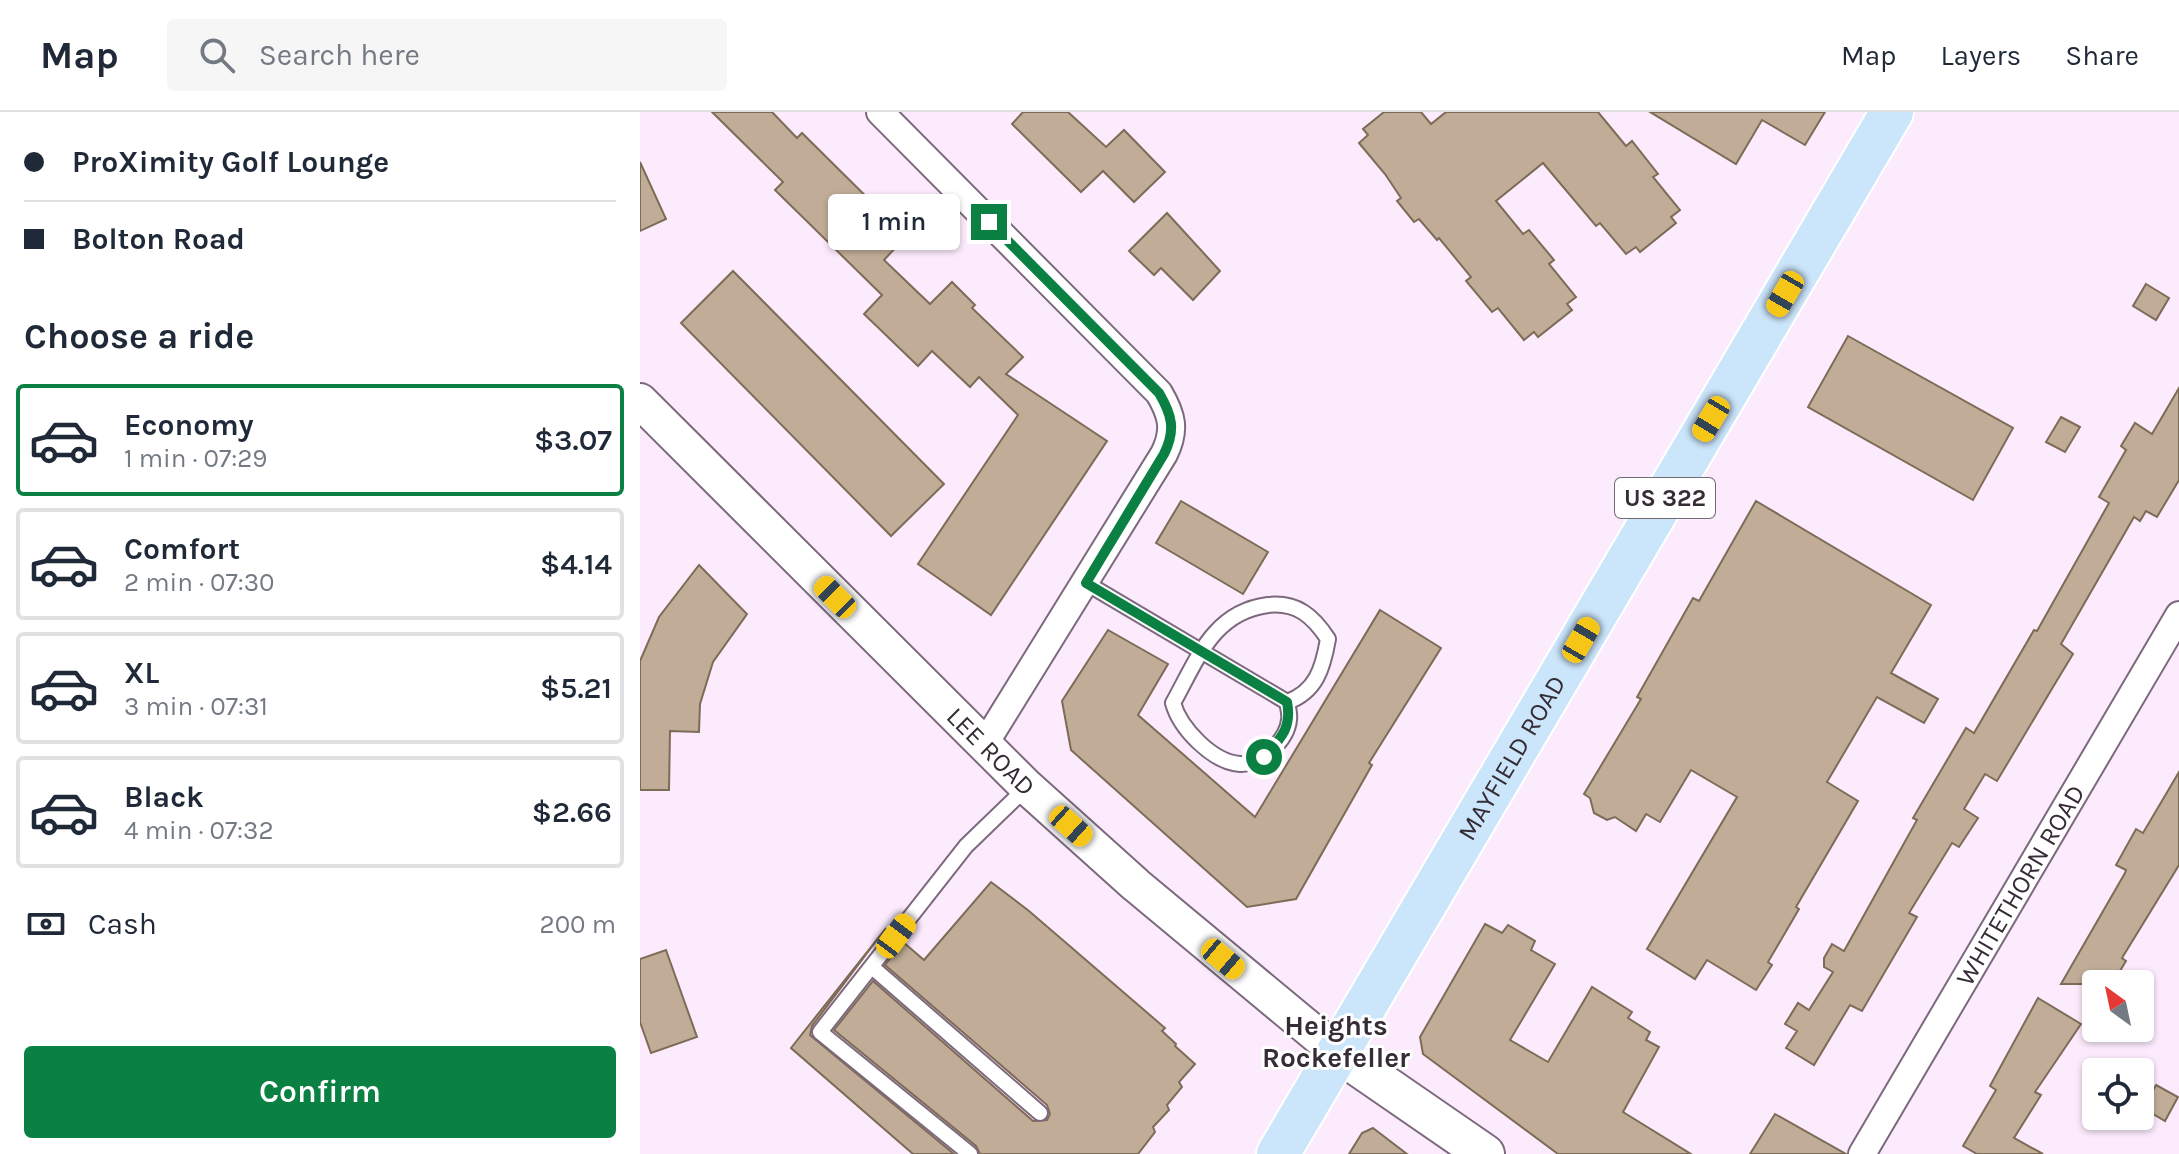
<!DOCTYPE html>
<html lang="en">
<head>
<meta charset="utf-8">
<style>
  :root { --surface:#fff; --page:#f6f6f7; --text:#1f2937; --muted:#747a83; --line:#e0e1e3; --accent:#0b8043 }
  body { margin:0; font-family:Karla,sans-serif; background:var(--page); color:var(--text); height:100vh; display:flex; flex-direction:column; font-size:30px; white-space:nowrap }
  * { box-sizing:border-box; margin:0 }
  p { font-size:26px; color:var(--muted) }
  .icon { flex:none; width:44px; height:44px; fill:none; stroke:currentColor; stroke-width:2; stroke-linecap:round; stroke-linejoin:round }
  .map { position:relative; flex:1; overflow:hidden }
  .side { display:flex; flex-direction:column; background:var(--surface); width:640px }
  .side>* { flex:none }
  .banner { display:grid; align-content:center; height:176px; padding:0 24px; background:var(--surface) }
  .needle { width:52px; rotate:327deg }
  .controls { position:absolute; left:1442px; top:858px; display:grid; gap:16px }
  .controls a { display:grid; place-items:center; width:72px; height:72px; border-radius:8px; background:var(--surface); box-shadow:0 2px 6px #0004; font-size:40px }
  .end { position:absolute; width:36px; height:36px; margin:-18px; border:10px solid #0b8043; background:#fff; box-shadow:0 0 0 4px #fff }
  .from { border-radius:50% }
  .bubble { position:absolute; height:56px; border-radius:8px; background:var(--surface); box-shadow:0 2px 6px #0004; font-size:26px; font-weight:600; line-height:56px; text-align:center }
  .car { position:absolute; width:24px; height:48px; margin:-24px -12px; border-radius:10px; box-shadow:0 0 6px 2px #0007; background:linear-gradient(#f5c518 24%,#345 0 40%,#f5c518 0 76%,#345 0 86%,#f5c518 0) }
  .banner b { display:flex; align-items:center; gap:28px; height:76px; font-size:30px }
  .banner b+b { border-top:2px solid var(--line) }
  .banner i { width:20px; height:20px; background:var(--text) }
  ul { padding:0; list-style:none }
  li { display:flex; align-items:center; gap:24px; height:112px; margin:0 16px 12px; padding:0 8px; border:4px solid var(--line); border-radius:8px }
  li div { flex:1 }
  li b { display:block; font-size:30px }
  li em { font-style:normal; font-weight:600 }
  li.active { border-color:var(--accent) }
  li>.icon { width:72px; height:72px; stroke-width:1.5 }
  h2 { padding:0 24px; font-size:36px; line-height:96px }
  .pay { display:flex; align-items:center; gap:20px; height:88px; padding:0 24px; font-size:30px }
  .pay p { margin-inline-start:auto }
  .cta { display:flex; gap:16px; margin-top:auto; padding:16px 24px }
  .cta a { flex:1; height:92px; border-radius:8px; background:var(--accent); color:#fff; font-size:32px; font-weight:600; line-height:92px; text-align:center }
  header { display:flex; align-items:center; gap:48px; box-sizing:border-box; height:112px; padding:0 40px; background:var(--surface); border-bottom:2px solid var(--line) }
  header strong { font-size:38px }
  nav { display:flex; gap:44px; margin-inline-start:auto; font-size:28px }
  .search { width:560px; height:72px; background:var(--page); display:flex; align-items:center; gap:20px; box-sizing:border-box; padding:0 28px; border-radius:8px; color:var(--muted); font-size:30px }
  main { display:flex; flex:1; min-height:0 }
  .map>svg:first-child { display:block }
  .building { fill:#c1ad97; stroke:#7e6b57; stroke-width:2 }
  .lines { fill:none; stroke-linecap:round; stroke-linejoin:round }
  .service-casing { stroke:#7c697d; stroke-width:18 }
  .minor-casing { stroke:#7c697d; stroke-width:30 }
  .tertiary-casing { stroke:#7c697d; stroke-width:38 }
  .secondary-casing { stroke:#7c697d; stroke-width:42 }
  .primary-casing { stroke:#fff; stroke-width:46 }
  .service { stroke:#fff; stroke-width:14 }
  .minor { stroke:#fff; stroke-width:26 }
  .tertiary { stroke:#fff; stroke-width:34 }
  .secondary { stroke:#fff; stroke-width:38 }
  .primary { stroke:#cbe5fb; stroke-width:42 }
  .route { stroke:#0b8043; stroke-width:10 }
  .labels { text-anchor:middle; stroke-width:6; stroke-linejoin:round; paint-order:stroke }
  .shield { fill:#fefefe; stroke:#716b71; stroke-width:2 }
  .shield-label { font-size:24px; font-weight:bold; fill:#352c35 }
  .street-label { font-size:26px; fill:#352c35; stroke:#fefefe }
  .neighbourhood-label { font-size:28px; font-weight:bold; fill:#352c35; stroke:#fefefe }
</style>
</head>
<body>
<header>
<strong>Map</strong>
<div class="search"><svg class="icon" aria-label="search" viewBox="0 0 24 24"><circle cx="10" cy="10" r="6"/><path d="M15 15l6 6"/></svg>Search here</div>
<nav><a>Map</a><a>Layers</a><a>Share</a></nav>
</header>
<main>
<section class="side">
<div class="banner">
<b><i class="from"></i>ProXimity Golf Lounge</b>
<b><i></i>Bolton Road</b>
</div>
<h2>Choose a ride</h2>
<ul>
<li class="active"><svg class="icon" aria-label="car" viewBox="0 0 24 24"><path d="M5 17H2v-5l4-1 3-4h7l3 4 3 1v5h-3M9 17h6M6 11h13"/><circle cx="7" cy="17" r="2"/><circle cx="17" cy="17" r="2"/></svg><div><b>Economy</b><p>1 min · 07:29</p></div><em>$3.07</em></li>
<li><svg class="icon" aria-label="car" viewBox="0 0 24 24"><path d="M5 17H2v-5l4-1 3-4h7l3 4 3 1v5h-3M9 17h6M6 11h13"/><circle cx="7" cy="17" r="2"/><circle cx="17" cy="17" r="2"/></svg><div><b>Comfort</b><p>2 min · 07:30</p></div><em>$4.14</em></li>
<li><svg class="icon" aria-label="car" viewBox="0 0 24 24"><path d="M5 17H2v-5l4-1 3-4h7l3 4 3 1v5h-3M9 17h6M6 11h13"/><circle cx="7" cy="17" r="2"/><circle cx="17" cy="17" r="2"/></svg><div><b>XL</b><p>3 min · 07:31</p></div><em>$5.21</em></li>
<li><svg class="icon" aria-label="car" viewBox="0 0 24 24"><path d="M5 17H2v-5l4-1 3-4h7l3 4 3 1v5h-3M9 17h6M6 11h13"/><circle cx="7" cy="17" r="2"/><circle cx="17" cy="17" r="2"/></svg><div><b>Black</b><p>4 min · 07:32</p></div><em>$2.66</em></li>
</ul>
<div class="pay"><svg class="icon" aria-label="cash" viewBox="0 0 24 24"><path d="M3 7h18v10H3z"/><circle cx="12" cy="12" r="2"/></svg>Cash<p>200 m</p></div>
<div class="cta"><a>Confirm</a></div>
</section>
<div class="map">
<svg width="1539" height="1042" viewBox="0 0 1539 1042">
  <rect width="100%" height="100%" fill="#fcebfd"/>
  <g class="building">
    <path d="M72,0h60l25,26 5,-5 97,96 -8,9 7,7 -14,15 46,44 22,-22 23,23 -3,3 51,49 -17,17 101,67 -116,174 -73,-51 100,-149 -39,-38 -9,10 -38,-36 -14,15 -54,-52 18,-19 -107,-105 8,-8z"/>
    <path d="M383,0h45l38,35 18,-17 41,42 -31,30 -31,-31 -22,21 -69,-68z"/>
    <path d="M744,0h37l10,12 15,-12h152l28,34 6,-5 26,33 -5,3 27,33 -9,7 5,6 -36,29 -4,-5 -10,7 -26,-31 -4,3 -53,-63 -47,38 27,33 6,-4 25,30 -5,4 27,33 -9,7 5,6 -34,27 -4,-5 -10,8 -26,-32 -6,4 -26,-31 5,-4 -32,-39 -2,2 -18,-21 -5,3 -17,-21 4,-3 -16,-24 -26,-31 9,-8 -5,-6z"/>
    <path d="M1010,0h175l-20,33 -43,-25 -26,44z"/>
    <path d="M0,50l26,57 -26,12z"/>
    <path d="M527,101l53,58 -27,29 -32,-32 -7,7 -25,-24z"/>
    <path d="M93,159l211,213 -53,52 -210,-213z"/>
    <path d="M1506,172l23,14 -13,22 -23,-14z"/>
    <path d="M1208,224l165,92 -40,72 -165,-93z"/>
    <path d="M1539,276v92l-22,37 -11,-6 -6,10 -6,-4 -73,127 12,10 -20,33 -56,94 -12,-7 -21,35 14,9 -19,29 -7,-4 -43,70 8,4 -55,94 -12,-6 -36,60 -28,-17 11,-17 -12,-7 13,-21 11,7 24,-38 -9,-5v-9l8,-14 12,7 73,-131 -4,-2 53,-90 8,5 60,-103 3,1 72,-128 -10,-6 27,-47 -5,-4 14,-23 17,11z"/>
    <path d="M1421,305l19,10 -15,25 -19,-10z"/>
    <path d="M541,389l87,51 -25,42 -87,-51z"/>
    <path d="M1116,389l175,104 -40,68 47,26 -14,24 -47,-26 -50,85 31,19 -62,106 3,2 -31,53 4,3 -16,25 -49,-30 -12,19 -48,-30 90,-152 -46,-27 -31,52 -14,-8 -10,17 -21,-14 -8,3 -13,-7 -4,-15 -6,-4 57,-95 -4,-2 56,-99 6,3z"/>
    <path d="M59,453l48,49 -34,48 -13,42 -1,28 -29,-1 -1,59h-29v-129l19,-44z"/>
    <path d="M740,498l61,38 -72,115 3,2 -76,134 -49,8 -176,-157 -9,-49 46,-71 60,34 -30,51 117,102z"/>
    <path d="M1539,660v93l-57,93 4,3 -14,23h-51l64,-111 1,-3 -10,-5 20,-36 7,4z"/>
    <path d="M351,770l38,29 136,117 -3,3 14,13 -1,2 20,18 -16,18 3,5 -15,18 2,5 -16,17 2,5 -17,22h-158l-4,-8 -142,-116 39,-49 160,140 14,-1 3,-6 -3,-9 -162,-140 18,-23 21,18z"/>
    <path d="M845,812l17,9 6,-8 27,16 -4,9 24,14 -45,76 38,22 44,-75 40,25 -4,6 22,14 -4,8 13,7 -36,65 68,42h-133l-135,-100 -3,-17z"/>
    <path d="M246,816l-74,98 -2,9 144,119h-41l-122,-106z"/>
    <path d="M26,838l31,87 -46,16 -11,-31v-63z"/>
    <path d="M1398,886l43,26 -46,68 6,3 -27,43 29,16h-66l-14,-8 33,-56 -6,-4z"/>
    <path d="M1516,973l22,12 -13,24 -22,-13z"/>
    <path d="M1135,1002l71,40h-96z"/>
    <path d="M733,1016l34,26h-58l13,-21z"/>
  </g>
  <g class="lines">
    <g class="service-casing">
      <g id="service">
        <path d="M446,471l201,119c29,-10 36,-34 41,-63 -15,-23 -31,-37 -60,-34 -55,7 -71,55 -95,98 7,25 39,59 67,61 21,1 47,-24 49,-44 1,-5 -1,-13 -2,-18"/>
        <path d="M232,855l168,146"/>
        <path d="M330,1042l-150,-122 146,-186 61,-59"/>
      </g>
    </g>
    <g class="minor-casing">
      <g id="minor">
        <path d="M240,0l279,281c13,22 17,37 5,61l-180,291"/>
        <path id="s1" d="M1222,1042l317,-539"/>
      </g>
    </g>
    <g class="tertiary-casing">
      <g id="tertiary">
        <path id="s2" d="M0,289l387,386 109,98 201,167"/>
      </g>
    </g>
    <g class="secondary-casing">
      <path id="secondary" d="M697,940l148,102"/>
    </g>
    <g class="primary-casing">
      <g id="primary">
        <path id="s3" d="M638,1042l614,-1042"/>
      </g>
    </g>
    <use href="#service" class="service"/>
    <use href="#minor" class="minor"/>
    <use href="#tertiary" class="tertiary"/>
    <use href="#secondary" class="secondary"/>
    <use href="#primary" class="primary"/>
  </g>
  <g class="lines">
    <path class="route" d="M349,110l170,171c13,22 17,37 5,61l-78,129 201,119c5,26 -6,36 -23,55"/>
  </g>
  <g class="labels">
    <rect class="shield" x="975" y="366" width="100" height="40" rx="6"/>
    <g class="shield-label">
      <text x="1025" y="394">US 322</text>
    </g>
    <g class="street-label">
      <text dy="9" stroke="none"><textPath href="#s2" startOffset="496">LEE ROAD</textPath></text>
      <text dy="9" stroke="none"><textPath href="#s3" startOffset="460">MAYFIELD ROAD</textPath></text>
      <text dy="9" stroke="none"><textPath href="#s1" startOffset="312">WHITETHORN ROAD</textPath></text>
    </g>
    <g class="neighbourhood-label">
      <text x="696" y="923">Heights<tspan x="696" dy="32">Rockefeller</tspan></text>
    </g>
  </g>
</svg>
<div class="controls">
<a><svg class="needle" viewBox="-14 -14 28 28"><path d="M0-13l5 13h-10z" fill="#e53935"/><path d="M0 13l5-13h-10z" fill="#747a83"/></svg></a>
<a><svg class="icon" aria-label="locate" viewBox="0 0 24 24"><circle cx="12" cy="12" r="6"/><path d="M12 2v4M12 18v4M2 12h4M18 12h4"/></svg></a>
</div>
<i class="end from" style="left:624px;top:645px"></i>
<i class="end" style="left:349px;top:110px"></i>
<div class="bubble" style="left:188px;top:82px;width:132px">1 min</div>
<i class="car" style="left:1145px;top:182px;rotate:210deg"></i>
<i class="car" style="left:1071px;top:307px;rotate:211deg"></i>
<i class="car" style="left:195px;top:485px;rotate:315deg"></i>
<i class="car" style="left:941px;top:528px;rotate:30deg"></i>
<i class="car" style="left:431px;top:714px;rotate:132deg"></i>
<i class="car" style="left:256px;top:824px;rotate:37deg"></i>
<i class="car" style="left:583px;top:847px;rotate:130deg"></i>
</div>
</main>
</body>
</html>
